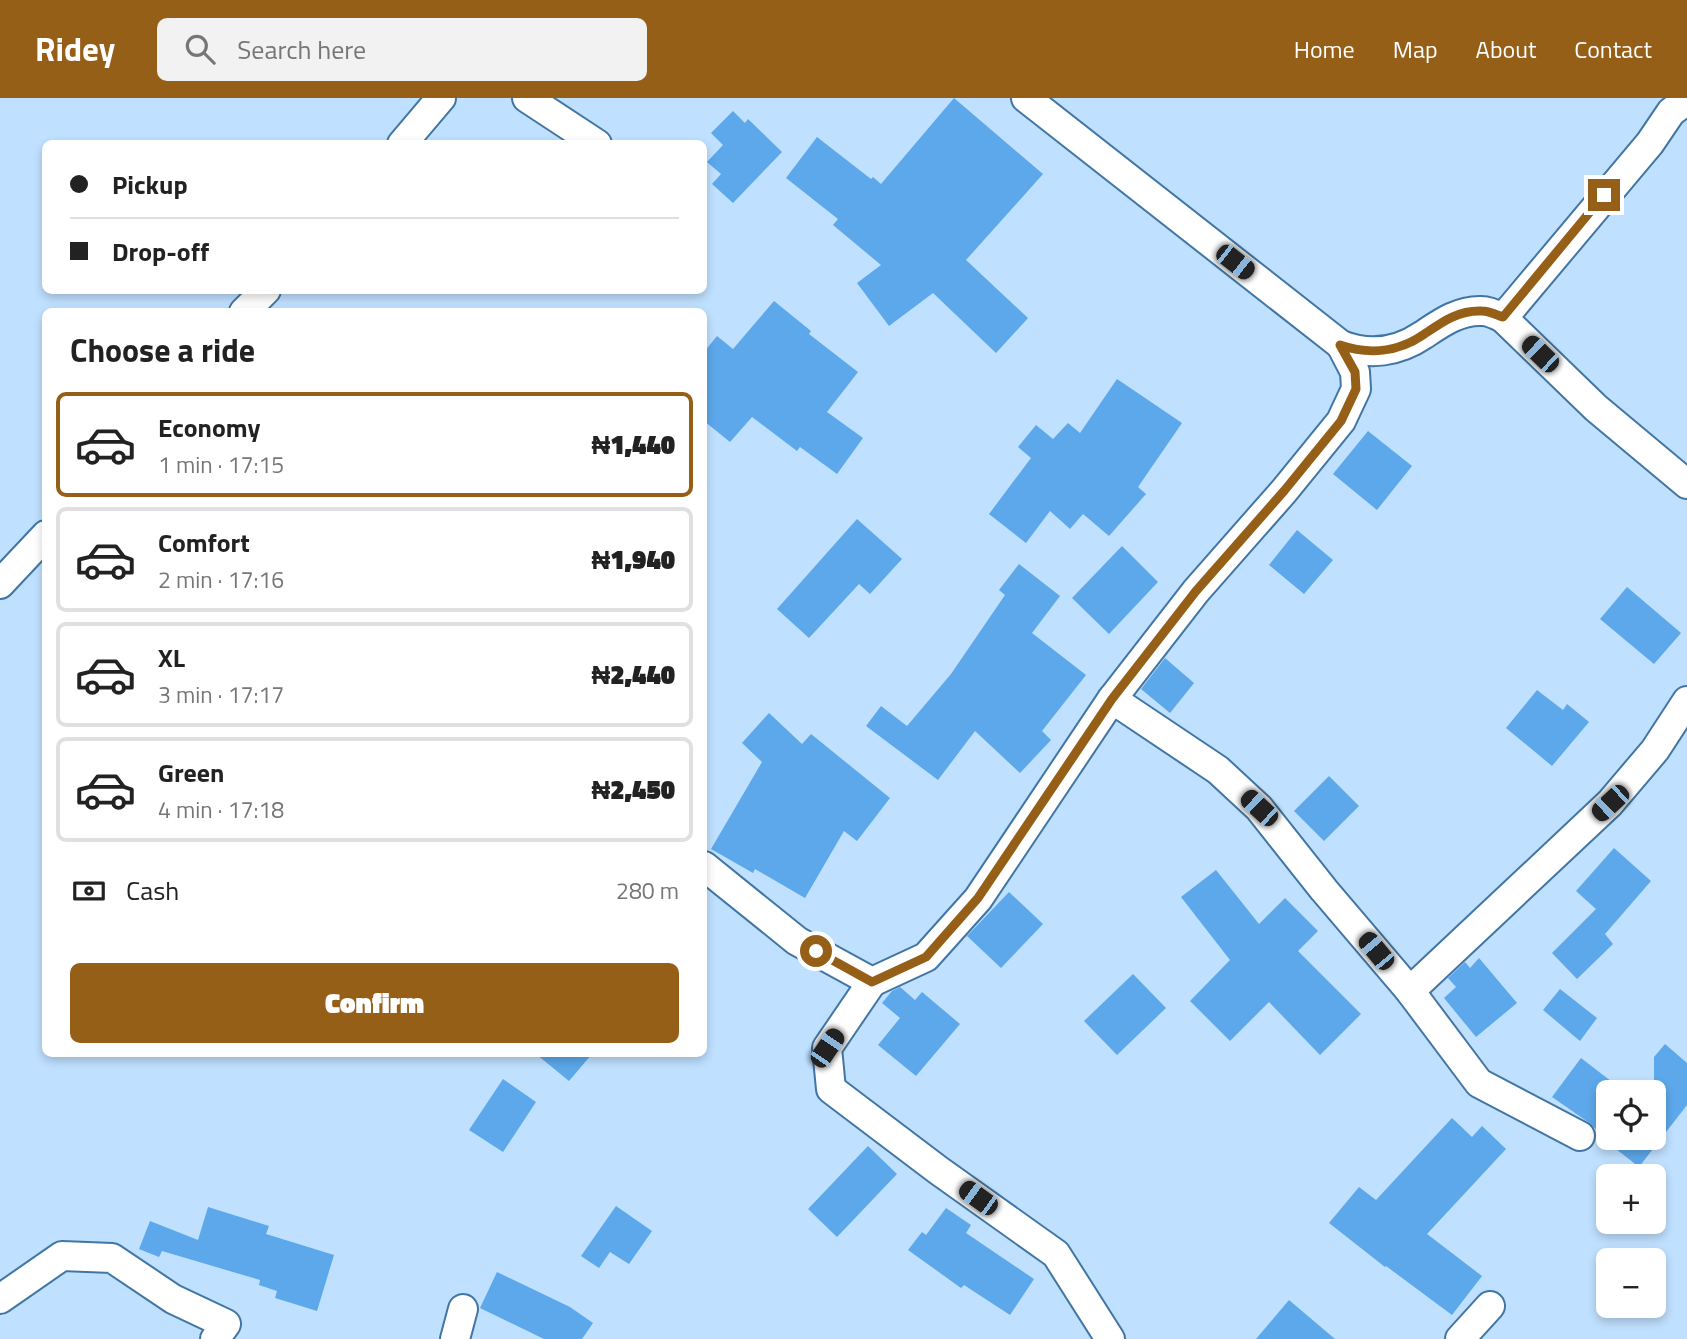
<!DOCTYPE html>
<html lang="en">
<head>
<meta charset="utf-8">
<style>
  :root { --surface:#fff; --page:#f2f2f2; --text:#222; --muted:#767676; --line:#e0e0e0; --accent:#965f18 }
  body { margin:0; font-family:"Titillium Web",sans-serif; background:var(--page); color:var(--text); height:100vh; display:flex; flex-direction:column; font-size:26px; white-space:nowrap }
  * { box-sizing:border-box; margin:0 }
  p { font-size:23px; color:var(--muted) }
  .icon { flex:none; width:38px; height:38px; fill:none; stroke:currentColor; stroke-width:2; stroke-linecap:round; stroke-linejoin:round }
  .map { position:relative; flex:1; overflow:hidden }
  .side { position:absolute; left:42px; top:210px; width:665px; height:749px; display:flex; flex-direction:column; background:var(--surface); border-radius:10px; box-shadow:0 4px 10px #0003 }
  .side>* { flex:none }
  .banner { position:absolute; left:42px; top:42px; width:665px; height:154px; border-radius:10px; box-shadow:0 4px 10px #0003; display:grid; align-content:center; height:154px; padding:0 28px; background:var(--surface) }
  .buttons { position:absolute; left:1596px; top:982px; display:grid; gap:14px }
  .buttons a { display:grid; place-items:center; width:70px; height:70px; border-radius:10px; background:var(--surface); box-shadow:0 4px 10px #0003; font-size:35px }
  .end { position:absolute; width:32px; height:32px; margin:-16px; border:9px solid #965f18; background:#fff; box-shadow:0 0 0 4px #fff }
  .from { border-radius:50% }
  .car { position:absolute; width:21px; height:42px; margin:-21px -10px; border-radius:9px; box-shadow:0 0 5px 2px #0007; background:linear-gradient(#222 24%,#8ab4d8 0 40%,#222 0 76%,#8ab4d8 0 86%,#222 0) }
  .banner b { display:flex; align-items:center; gap:24px; height:66px; font-size:26px }
  .banner b+b { border-top:2px solid var(--line) }
  .banner i { width:18px; height:18px; background:var(--text) }
  ul { padding:0; list-style:none }
  li { display:flex; align-items:center; gap:21px; height:105px; margin:0 14px 10px; padding:0 14px; border:4px solid var(--line); border-radius:10px }
  li div { flex:1 }
  li b { display:block; font-size:26px }
  li em { font-style:normal; font-weight:800 }
  li.active { border-color:var(--accent) }
  li>.icon { width:63px; height:63px; stroke-width:1.5 }
  h2 { padding:0 28px; font-size:32px; line-height:84px }
  .pay { display:flex; align-items:center; gap:18px; height:77px; padding:0 28px; font-size:26px }
  .pay p { margin-inline-start:auto }
  .cta { display:flex; gap:14px; margin-top:auto; padding:14px 28px }
  .cta a { flex:1; height:80px; border-radius:10px; background:var(--accent); color:#fff; font-size:28px; font-weight:800; line-height:80px; text-align:center }
  header { display:flex; align-items:center; gap:42px; box-sizing:border-box; height:98px; padding:0 35px; background:var(--accent); color:#fff }
  header strong { font-size:33px }
  nav { display:flex; gap:38px; margin-inline-start:auto; font-size:24px }
  .search { width:490px; height:63px; background:var(--page); display:flex; align-items:center; gap:18px; box-sizing:border-box; padding:0 24px; border-radius:10px; color:var(--muted); font-size:26px }
  .map>svg:first-child { display:block }
  .building { fill:#5ca8ea }
  .lines { fill:none; stroke-linecap:round; stroke-linejoin:round }
  .street-casing { stroke:#4176a4; stroke-width:32 }
  .street { stroke:#fff; stroke-width:28 }
  .route { stroke:#965f18; stroke-width:9 }
</style>
</head>
<body>
<header>
<strong>Ridey</strong>
<div class="search"><svg class="icon" aria-label="search" viewBox="0 0 24 24"><circle cx="10" cy="10" r="6"/><path d="M15 15l6 6"/></svg>Search here</div>
<nav><a>Home</a><a>Map</a><a>About</a><a>Contact</a></nav>
</header>
<div class="map">
<svg width="1687" height="1241" viewBox="0 0 1687 1241">
  <rect width="100%" height="100%" fill="#bfe0ff"/>
  <g class="building">
    <path d="M954,0l89,76 -77,86 62,58 -32,35 -63,-60 -44,33 -32,-43 24,-18 -48,-40 5,-6 -52,-41 31,-41 54,42 2,-2 8,7z"/>
    <path d="M733,13l12,12 3,-4 34,33 -49,51 -21,-19 9,-10 -14,-12 16,-17 -12,-12z"/>
    <path d="M774,203l37,30 -2,3 49,38 -31,40 36,26 -26,36 -37,-27 -3,4 -45,-34 -22,25 -26,-21v-69l13,-16 16,13z"/>
    <path d="M1117,281l65,44 -44,64 8,7 -37,42 -26,-22 -13,15 -20,-18 -24,32 -37,-29 42,-56 -13,-11 18,-22 17,14 15,-16 12,10z"/>
    <path d="M1368,333l44,35 -35,44 -44,-36z"/>
    <path d="M857,421l45,40 -32,35 -11,-10 -50,54 -32,-29z"/>
    <path d="M1297,432l36,30 -29,34 -35,-29z"/>
    <path d="M1122,448l36,36 -49,52 -37,-36z"/>
    <path d="M1019,466l41,32 -28,37 54,42 -44,56 9,9 -31,33 -45,-42 -37,49 -72,-54 15,-20 26,20 44,-52 54,-79 -6,-5z"/>
    <path d="M1627,489l54,46 -27,31 -54,-45z"/>
    <path d="M1165,560l29,25 -24,30 -29,-24z"/>
    <path d="M1537,592l26,20 4,-6 22,18 -37,44 -46,-38z"/>
    <path d="M769,615l33,31 9,-10 79,64 -33,43 -13,-10 -39,67 -50,-29 -2,4 -42,-24 51,-87 -20,-19z"/>
    <path d="M1329,678l30,30 -35,35 -30,-30z"/>
    <path d="M1614,750l37,33 -46,53 8,10 -36,35 -25,-26 44,-44 -20,-18z"/>
    <path d="M1216,772l43,54 26,-26 33,33 -20,20 63,63 -41,41 -51,-53 -39,39 -40,-40 40,-41 -49,-63z"/>
    <path d="M1009,794l34,32 -42,44 -34,-32z"/>
    <path d="M1479,860l38,45 -41,34 -32,-39 12,-11 -8,-9 17,-16 5,6z"/>
    <path d="M1133,876l33,34 -49,47 -33,-34z"/>
    <path d="M900,889l15,13 7,-8 38,32 -44,52 -38,-31 22,-27 -18,-15 10,-12z"/>
    <path d="M1560,891l37,29 -17,23 -37,-31z"/>
    <path d="M1665,946l22,19v42l-48,62 -37,-29h4l-18,-16 -36,-25 29,-39 35,27 -5,7h-3v46h46v-81z"/>
    <path d="M536,956h56l-23,27z"/>
    <path d="M503,981l33,23 -33,50 -34,-22z"/>
    <path d="M1452,1020l20,19 10,-11 24,23 -79,85 55,42 -30,39 -66,-49 -1,1 -56,-44 30,-36 17,13z"/>
    <path d="M868,1048l29,28 -60,63 -29,-28z"/>
    <path d="M616,1108l36,25 -23,33 -19,-12 -11,16 -18,-12z"/>
    <path d="M208,1109l61,19 -3,8 68,21 -17,56 -42,-13 2,-7 -18,-6 1,-5 -98,-29 -3,6 -20,-8 11,-28 48,19z"/>
    <path d="M946,1110l25,17 -5,8 68,46 -24,36 -46,-30 -3,3 -53,-38 14,-18 4,3z"/>
    <path d="M497,1174l73,35 23,16 -11,16h-38l-64,-31z"/>
    <path d="M1289,1202l46,39h-79z"/>
  </g>
  <g class="lines">
    <g class="street-casing">
      <g id="street">
        <path d="M527,0l70,46"/>
        <path d="M1026,0l315,247c28,11 57,7 82,-10 18,-12 36,-25 59,-24 7,0 15,4 21,7l93,90 91,76"/>
        <path d="M402,46l39,-46"/>
        <path d="M244,214l22,-22"/>
        <path d="M1503,220l147,-175 21,-31 16,-12"/>
        <path d="M0,486l46,-49"/>
        <path d="M1112,601l106,71 41,38 65,82 86,101 69,92 101,53"/>
        <path d="M704,768l93,75 75,41 54,-25 52,-58 134,-200 84,-108 88,-100 57,-70 15,-32 -1,-17 -14,-27"/>
        <path d="M872,884l-45,66 4,41 107,81 118,84 54,85"/>
        <path d="M1410,893l200,-188 45,-53 32,-49"/>
        <path d="M0,1201l62,-43 50,2 61,41 53,25 -11,15"/>
        <path d="M455,1241l8,-30"/>
        <path d="M1460,1241l30,-33"/>
      </g>
    </g>
    <use href="#street" class="street"/>
  </g>
  <g class="lines">
    <path class="route" d="M816,853l56,31 54,-25 52,-59 134,-199 84,-108 88,-100 57,-70 15,-32 -1,-17 -15,-27c29,10 58,7 83,-10 19,-13 35,-25 59,-24 7,0 15,4 21,6l101,-122"/>
  </g>
</svg>
<div class="buttons">
<a><svg class="icon" aria-label="locate" viewBox="0 0 24 24"><circle cx="12" cy="12" r="6"/><path d="M12 2v4M12 18v4M2 12h4M18 12h4"/></svg></a>
<a>+</a>
<a>−</a>
</div>
<i class="end from" style="left:816px;top:853px"></i>
<i class="end" style="left:1604px;top:97px"></i>
<i class="car" style="left:1235px;top:164px;rotate:128deg"></i>
<i class="car" style="left:1540px;top:256px;rotate:314deg"></i>
<i class="car" style="left:1610px;top:705px;rotate:227deg"></i>
<i class="car" style="left:1259px;top:710px;rotate:313deg"></i>
<i class="car" style="left:1376px;top:853px;rotate:320deg"></i>
<i class="car" style="left:827px;top:950px;rotate:34deg"></i>
<i class="car" style="left:978px;top:1100px;rotate:306deg"></i>
<div class="banner">
<b><i class="from"></i>Pickup</b>
<b><i></i>Drop-off</b>
</div>
<section class="side">
<h2>Choose a ride</h2>
<ul>
<li class="active"><svg class="icon" aria-label="car" viewBox="0 0 24 24"><path d="M5 17H2v-5l4-1 3-4h7l3 4 3 1v5h-3M9 17h6M6 11h13"/><circle cx="7" cy="17" r="2"/><circle cx="17" cy="17" r="2"/></svg><div><b>Economy</b><p>1 min · 17:15</p></div><em>₦1,440</em></li>
<li><svg class="icon" aria-label="car" viewBox="0 0 24 24"><path d="M5 17H2v-5l4-1 3-4h7l3 4 3 1v5h-3M9 17h6M6 11h13"/><circle cx="7" cy="17" r="2"/><circle cx="17" cy="17" r="2"/></svg><div><b>Comfort</b><p>2 min · 17:16</p></div><em>₦1,940</em></li>
<li><svg class="icon" aria-label="car" viewBox="0 0 24 24"><path d="M5 17H2v-5l4-1 3-4h7l3 4 3 1v5h-3M9 17h6M6 11h13"/><circle cx="7" cy="17" r="2"/><circle cx="17" cy="17" r="2"/></svg><div><b>XL</b><p>3 min · 17:17</p></div><em>₦2,440</em></li>
<li><svg class="icon" aria-label="car" viewBox="0 0 24 24"><path d="M5 17H2v-5l4-1 3-4h7l3 4 3 1v5h-3M9 17h6M6 11h13"/><circle cx="7" cy="17" r="2"/><circle cx="17" cy="17" r="2"/></svg><div><b>Green</b><p>4 min · 17:18</p></div><em>₦2,450</em></li>
</ul>
<div class="pay"><svg class="icon" aria-label="cash" viewBox="0 0 24 24"><path d="M3 7h18v10H3z"/><circle cx="12" cy="12" r="2"/></svg>Cash<p>280 m</p></div>
<div class="cta"><a>Confirm</a></div>
</section>
</div>
</body>
</html>
